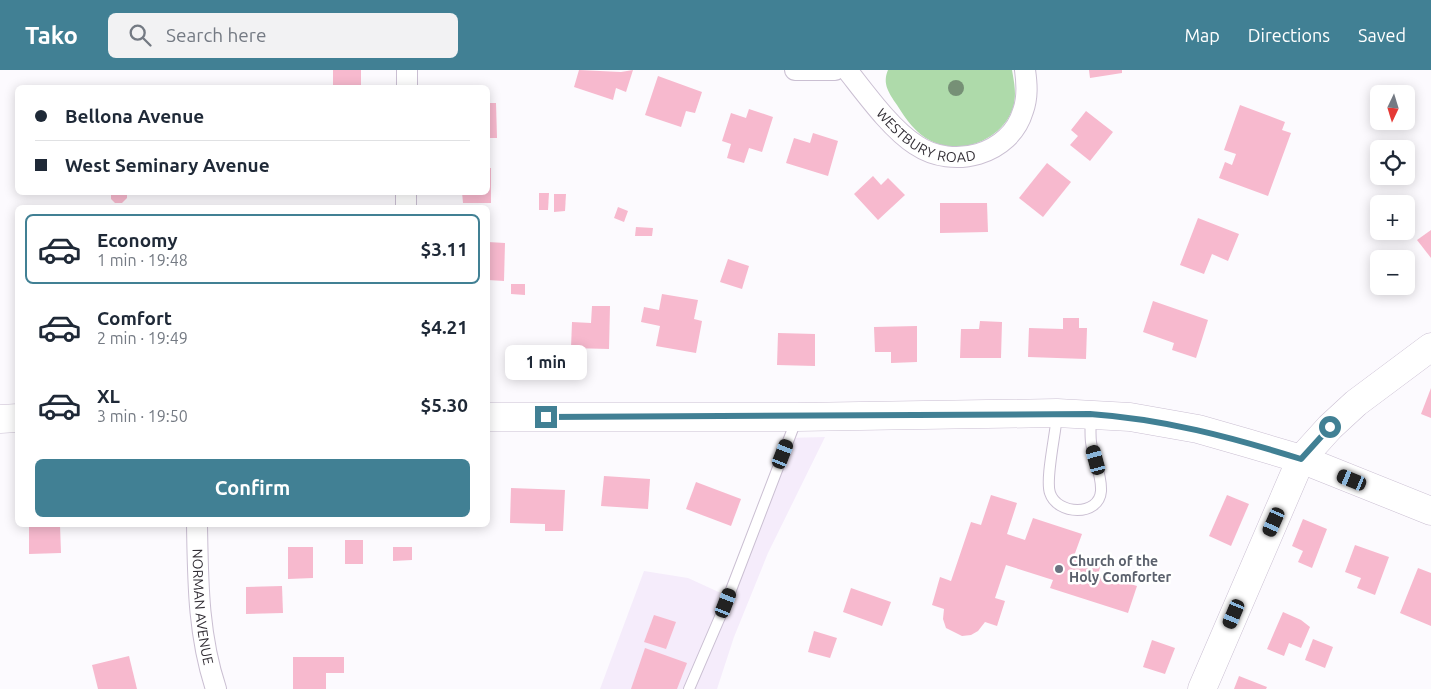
<!DOCTYPE html>
<html lang="en">
<head>
<meta charset="utf-8">
<style>
  :root { --surface:#fff; --page:#f2f2f3; --text:#1f2937; --muted:#747a83; --line:#e0e1e3; --accent:#418094 }
  body { margin:0; font-family:Ubuntu,sans-serif; background:var(--page); color:var(--text); height:100vh; display:flex; flex-direction:column; font-size:19px; white-space:nowrap }
  * { box-sizing:border-box; margin:0 }
  p { font-size:16px; color:var(--muted) }
  .icon { flex:none; width:28px; height:28px; fill:none; stroke:currentColor; stroke-width:2; stroke-linecap:round; stroke-linejoin:round }
  .map { position:relative; flex:1; overflow:hidden }
  .details { position:absolute; left:15px; top:135px; width:475px; height:322px; display:flex; flex-direction:column; background:var(--surface); border-radius:8px; box-shadow:0 2px 12px #0003 }
  .details>* { flex:none }
  .guide { position:absolute; left:15px; top:15px; width:475px; height:110px; border-radius:8px; box-shadow:0 2px 12px #0003; display:grid; align-content:center; height:110px; padding:0 20px; background:var(--surface) }
  .needle { width:32px; rotate:184deg }
  .tools { position:absolute; left:1370px; top:15px; display:grid; gap:10px }
  .tools a { display:grid; place-items:center; width:45px; height:45px; border-radius:8px; background:var(--surface); box-shadow:0 2px 12px #0003; font-size:25px }
  .end { position:absolute; width:22px; height:22px; margin:-11px; border:6px solid #418094; background:#fff; box-shadow:0 0 0 2px #fff }
  .from { border-radius:50% }
  .bubble { position:absolute; height:35px; border-radius:8px; background:var(--surface); box-shadow:0 2px 12px #0003; font-size:16px; font-weight:700; line-height:35px; text-align:center }
  .car { position:absolute; width:15px; height:30px; margin:-15px -8px; border-radius:6px; box-shadow:0 0 4px 1px #0007; background:linear-gradient(#222 24%,#8ab4d8 0 40%,#222 0 76%,#8ab4d8 0 86%,#222 0) }
  .guide b { display:flex; align-items:center; gap:18px; height:48px; font-size:19px }
  .guide b+b { border-top:1px solid var(--line) }
  .guide i { width:12px; height:12px; background:var(--text) }
  ul { padding:9px 0 0; list-style:none }
  li { display:flex; align-items:center; gap:15px; height:70px; margin:0 10px 8px; padding:0 10px; border:2px solid transparent; border-radius:8px }
  li div { flex:1 }
  li b { display:block; font-size:19px }
  li em { font-style:normal; font-weight:700 }
  li.active { border-color:var(--accent) }
  li>.icon { width:45px; height:45px; stroke-width:1.5 }
  .primary-button { display:flex; gap:10px; margin-top:auto; padding:10px 20px }
  .primary-button a { flex:1; height:58px; border-radius:8px; background:var(--accent); color:#fff; font-size:20px; font-weight:700; line-height:58px; text-align:center }
  header { display:flex; align-items:center; gap:30px; box-sizing:border-box; height:70px; padding:0 25px; background:var(--accent); color:#fff }
  header strong { font-size:24px }
  nav { display:flex; gap:28px; margin-inline-start:auto; font-size:18px }
  .search { width:350px; height:45px; background:var(--page); display:flex; align-items:center; gap:12px; box-sizing:border-box; padding:0 18px; border-radius:8px; color:var(--muted); font-size:19px }
  .map>svg:first-child { display:block }
  .built { fill:#f5ecfb }
  .green { fill:#aedaaa }
  .building { fill:#f7b9ce }
  .lines { fill:none; stroke-linecap:round; stroke-linejoin:round }
  .lane-casing { stroke:#cabfd2; stroke-width:12 }
  .street-casing { stroke:#cabfd2; stroke-width:22 }
  .secondary-casing { stroke:#cabfd2; stroke-width:29 }
  .lane { stroke:#fff; stroke-width:10 }
  .street { stroke:#fff; stroke-width:20 }
  .secondary { stroke:#fff; stroke-width:28 }
  .tree { fill:#769076 }
  .route { stroke:#418094; stroke-width:6 }
  .worship-dot { fill:#6b7280; stroke:#fff; stroke-width:2 }
  .labels { text-anchor:middle; stroke-width:5; stroke-linejoin:round; paint-order:stroke }
  .street-label { font-size:14px; fill:#322e35; stroke:#fff }
  .worship-label { font-size:14px; font-weight:bold; fill:#5b616d; stroke:#fff; text-anchor:start }
</style>
</head>
<body>
<header>
<strong>Tako</strong>
<div class="search"><svg class="icon" aria-label="search" viewBox="0 0 24 24"><circle cx="10" cy="10" r="6"/><path d="M15 15l6 6"/></svg>Search here</div>
<nav><a>Map</a><a>Directions</a><a>Saved</a></nav>
</header>
<div class="map">
<svg width="1431" height="619" viewBox="0 0 1431 619">
  <rect width="100%" height="100%" fill="#fcfafe"/>
  <path class="built" d="M825,367l-57,116 -34,84 -17,52h-117l44,-118 44,7 35,16 63,-156z"/>
  <path class="green" d="M888,0h124c2,12 5,25 1,38 -11,32 -52,48 -82,33 -16,-8 -25,-22 -34,-36 -8,-12 -15,-21 -9,-35z"/>
  <g class="building">
    <rect x="333" y="0" width="28" height="18"/>
    <path d="M579,0l42,2 12,-2 -7,22 -10,-4 -3,12 -39,-13z"/>
    <path d="M1089,0h33v3l-32,5z"/>
    <path d="M658,6l44,16 -7,21 -9,-2 -5,16 -36,-12z"/>
    <path d="M488,33h8l1,35h-9z"/>
    <path d="M1240,35l45,17 -3,8 9,3 -23,63 -49,-18 6,-16 7,3 4,-11 -12,-4z"/>
    <path d="M749,39l24,8 -11,35 -13,-4 -5,15 -17,-5 4,-14 -9,-3 9,-28 15,5z"/>
    <path d="M1086,41l27,21 -23,29 -20,-16 8,-9 -7,-6z"/>
    <path d="M813,63l25,8 -10,35 -42,-13 8,-25 16,5z"/>
    <path d="M1047,93l24,19 -28,35 -24,-19z"/>
    <path d="M488,98h3v35h-28l-1,-11h26z"/>
    <path d="M873,106l8,9 7,-7 17,17 -27,25 -24,-26z"/>
    <path d="M111,122h16v6l-5,5h-7l-4,-4z"/>
    <path d="M539,123h10l-1,17h-9z"/>
    <path d="M554,124h12l-1,17 -11,1z"/>
    <path d="M940,133h47l1,29 -48,1z"/>
    <path d="M618,137l10,4 -4,11 -10,-4z"/>
    <path d="M1198,148l41,16 -11,27 -16,-7 -8,20 -24,-9z"/>
    <path d="M636,157l17,1 -1,8h-17z"/>
    <path d="M1431,160v28l-14,-18z"/>
    <path d="M488,172l17,1 -1,38 -16,-1z"/>
    <path d="M728,189l21,7 -7,23 -22,-7z"/>
    <path d="M511,214h14v11l-14,-1z"/>
    <path d="M662,224l36,6 -4,19 8,2 -6,32 -40,-7 4,-20 -19,-4 3,-15 15,3z"/>
    <path d="M1153,231l55,19 -12,38 -24,-8 2,-7 -31,-11z"/>
    <path d="M592,236h18l-1,43 -38,-1 1,-26 19,1z"/>
    <path d="M1063,248h16v10h8l-1,31 -58,-2 1,-29 34,1z"/>
    <path d="M980,251l22,1 -1,36h-41l1,-29h18z"/>
    <path d="M917,256v36l-26,1v-11h-16l-1,-25z"/>
    <path d="M778,263l37,1v32l-38,-1z"/>
    <path d="M1431,318v30l-10,-4z"/>
    <path d="M604,406l46,3 -2,30 -47,-3z"/>
    <path d="M696,412l45,17 -10,27 -45,-17z"/>
    <path d="M511,418l54,2 -2,41h-18v-7l-35,-1z"/>
    <path d="M991,425l26,8 -10,31 18,6 8,-22 49,16 -8,22 27,9 -3,9 39,12 -9,27 -78,-25 3,-8 -47,-15 -11,33 10,3 -8,25 -12,-4 -7,9 -7,4 -9,1 -16,-8 -3,-9 1,-10 -12,-4 8,-28 11,4 20,-59 10,3z"/>
    <path d="M1227,425l22,9 -18,42 -22,-10z"/>
    <path d="M1303,449l24,10 -15,39 -14,-6 5,-11 -11,-5z"/>
    <path d="M29,455h31l1,28 -32,1z"/>
    <rect x="345" y="470" width="18" height="24"/>
    <path d="M1355,475l34,12 -14,38 -18,-7 4,-10 -16,-6z"/>
    <path d="M288,477h25v31l-25,1z"/>
    <path d="M393,477h19v13l-19,1z"/>
    <path d="M1418,498l13,5v53l-31,-13z"/>
    <path d="M282,516l1,27 -37,1v-27z"/>
    <path d="M851,518l40,14 -9,24 -39,-14z"/>
    <path d="M1283,542l18,8 9,7 -9,21 -12,-5 -5,13 -17,-7z"/>
    <path d="M654,545l22,7 -10,27 -22,-7z"/>
    <path d="M814,561l23,7 -7,20 -22,-6z"/>
    <path d="M1313,569l20,8 -8,21 -20,-8z"/>
    <path d="M1152,570l23,8 -10,26 -22,-7z"/>
    <path d="M645,578l42,15 -10,26h-46z"/>
    <path d="M129,586l8,33h-39l-6,-24z"/>
    <path d="M293,587h51v16h-18v16h-33z"/>
    <path d="M1239,606l28,11 -1,2h-32z"/>
  </g>
  <g class="lines">
    <g class="lane-casing">
      <g id="lane">
        <path d="M1057,344c-1,19 -12,65 -7,79 7,22 49,24 51,-2 1,-17 -8,-33 -10,-49 -1,-8 0,-18 -1,-27"/>
        <path d="M689,619l37,-86 71,-185"/>
      </g>
    </g>
    <g class="street-casing">
      <g id="street">
        <path d="M795,0h40"/>
        <path id="s1" d="M847,0c19,24 44,59 69,75 37,25 94,10 107,-34 5,-14 4,-27 2,-41"/>
        <path d="M407,18v-18"/>
        <path d="M406,138v-16"/>
        <path id="s2" d="M197,455c1,56 1,110 19,164"/>
      </g>
    </g>
    <g class="secondary-casing">
      <g id="secondary">
        <path d="M488,347h309l260,-4 73,4 68,12 49,14 54,16 130,52"/>
        <path d="M0,349l18,-1"/>
        <path d="M1202,619l99,-230 29,-32 26,-24 75,-56"/>
      </g>
    </g>
    <use href="#lane" class="lane"/>
    <use href="#street" class="street"/>
    <use href="#secondary" class="secondary"/>
  </g>
  <circle class="tree" cx="956" cy="18" r="8"/>
  <g class="lines">
    <path class="route" d="M546,347l544,-3c73,5 141,23 211,45l29,-32"/>
  </g>
  <circle class="worship-dot" cx="1059" cy="499" r="5"/>
  <g class="labels">
    <g class="street-label">
      <text dy="5" stroke="none"><textPath href="#s1" startOffset="108">WESTBURY ROAD</textPath></text>
      <text dy="5" stroke="none"><textPath href="#s2" startOffset="82">NORMAN AVENUE</textPath></text>
    </g>
    <g class="worship-label">
      <text x="1069" y="496">Church of the<tspan x="1069" dy="16">Holy Comforter</tspan></text>
    </g>
  </g>
</svg>
<div class="tools">
<a><svg class="needle" viewBox="-14 -14 28 28"><path d="M0-13l5 13h-10z" fill="#e53935"/><path d="M0 13l5-13h-10z" fill="#747a83"/></svg></a>
<a><svg class="icon" aria-label="locate" viewBox="0 0 24 24"><circle cx="12" cy="12" r="6"/><path d="M12 2v4M12 18v4M2 12h4M18 12h4"/></svg></a>
<a>+</a>
<a>−</a>
</div>
<i class="end from" style="left:1330px;top:357px"></i>
<i class="end" style="left:546px;top:347px"></i>
<div class="bubble" style="left:505px;top:275px;width:82px">1 min</div>
<i class="car" style="left:783px;top:384px;rotate:21deg"></i>
<i class="car" style="left:1096px;top:390px;rotate:345deg"></i>
<i class="car" style="left:1352px;top:410px;rotate:292deg"></i>
<i class="car" style="left:1274px;top:452px;rotate:204deg"></i>
<i class="car" style="left:726px;top:533px;rotate:21deg"></i>
<i class="car" style="left:1234px;top:544px;rotate:203deg"></i>
<div class="guide">
<b><i class="from"></i>Bellona Avenue</b>
<b><i></i>West Seminary Avenue</b>
</div>
<section class="details">
<ul>
<li class="active"><svg class="icon" aria-label="car" viewBox="0 0 24 24"><path d="M5 17H2v-5l4-1 3-4h7l3 4 3 1v5h-3M9 17h6M6 11h13"/><circle cx="7" cy="17" r="2"/><circle cx="17" cy="17" r="2"/></svg><div><b>Economy</b><p>1 min · 19:48</p></div><em>$3.11</em></li>
<li><svg class="icon" aria-label="car" viewBox="0 0 24 24"><path d="M5 17H2v-5l4-1 3-4h7l3 4 3 1v5h-3M9 17h6M6 11h13"/><circle cx="7" cy="17" r="2"/><circle cx="17" cy="17" r="2"/></svg><div><b>Comfort</b><p>2 min · 19:49</p></div><em>$4.21</em></li>
<li><svg class="icon" aria-label="car" viewBox="0 0 24 24"><path d="M5 17H2v-5l4-1 3-4h7l3 4 3 1v5h-3M9 17h6M6 11h13"/><circle cx="7" cy="17" r="2"/><circle cx="17" cy="17" r="2"/></svg><div><b>XL</b><p>3 min · 19:50</p></div><em>$5.30</em></li>
</ul>
<div class="primary-button"><a>Confirm</a></div>
</section>
</div>
</body>
</html>
